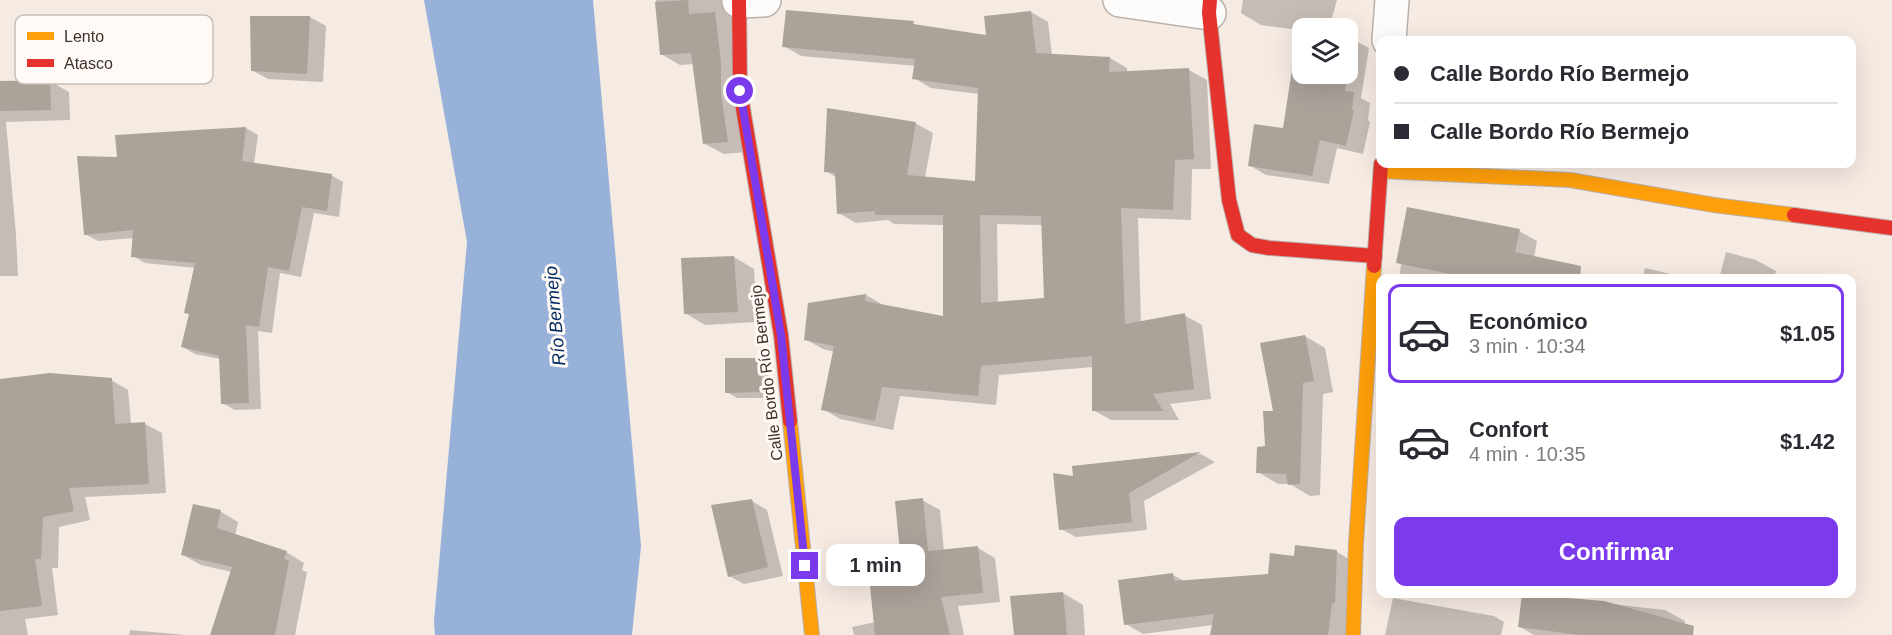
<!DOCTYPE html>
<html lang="es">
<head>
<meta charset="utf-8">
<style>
  :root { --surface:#fff; --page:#f7f7f7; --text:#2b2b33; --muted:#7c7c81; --line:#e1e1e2; --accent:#7c3aed }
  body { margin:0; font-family:Helvetica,sans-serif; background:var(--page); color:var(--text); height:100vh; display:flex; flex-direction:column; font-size:22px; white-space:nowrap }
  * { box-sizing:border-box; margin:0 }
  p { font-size:20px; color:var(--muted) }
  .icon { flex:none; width:33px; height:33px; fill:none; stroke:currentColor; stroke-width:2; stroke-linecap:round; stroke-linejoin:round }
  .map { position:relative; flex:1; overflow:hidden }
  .details { position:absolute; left:1376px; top:274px; width:480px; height:324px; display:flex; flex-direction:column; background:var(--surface); border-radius:12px; box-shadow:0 6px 24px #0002 }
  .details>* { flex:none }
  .top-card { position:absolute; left:1376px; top:36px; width:480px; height:132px; border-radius:12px; box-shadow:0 6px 24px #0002; display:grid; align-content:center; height:132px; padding:0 18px; background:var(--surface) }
  .buttons { position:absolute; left:1292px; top:18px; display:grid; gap:12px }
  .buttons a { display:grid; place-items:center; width:66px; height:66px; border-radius:12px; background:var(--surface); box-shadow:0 6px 24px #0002; font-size:30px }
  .end { position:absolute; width:27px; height:27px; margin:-14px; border:8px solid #7c3aed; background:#fff; box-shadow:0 0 0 3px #fff }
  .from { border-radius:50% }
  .bubble { position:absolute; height:42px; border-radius:12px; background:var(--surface); box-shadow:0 6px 24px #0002; font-size:20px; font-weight:600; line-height:42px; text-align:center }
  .top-card b { display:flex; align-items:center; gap:21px; height:57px; font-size:22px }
  .top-card b+b { border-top:2px solid var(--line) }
  .top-card i { width:15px; height:15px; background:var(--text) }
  ul { padding:10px 0 0; list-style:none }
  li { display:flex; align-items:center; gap:18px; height:99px; margin:0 12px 9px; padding:0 6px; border:3px solid transparent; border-radius:12px }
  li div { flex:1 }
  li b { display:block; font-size:22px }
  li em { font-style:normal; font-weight:600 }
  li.current { border-color:var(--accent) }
  li>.icon { width:54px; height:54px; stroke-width:1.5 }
  .action { display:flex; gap:12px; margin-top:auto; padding:12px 18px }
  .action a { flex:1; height:69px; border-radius:12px; background:var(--accent); color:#fff; font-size:24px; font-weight:600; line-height:69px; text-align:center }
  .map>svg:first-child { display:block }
  .water { fill:#97b1d8 }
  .shadow { fill:#0003; fill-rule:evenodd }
  .building { fill:#aba29a; fill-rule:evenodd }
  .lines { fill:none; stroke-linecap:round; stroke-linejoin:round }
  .street-casing { stroke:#bab1aa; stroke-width:36 }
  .slow-casing { stroke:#bab1aa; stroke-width:16 }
  .jam-casing { stroke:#bab1aa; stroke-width:16 }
  .street { stroke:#fefcfb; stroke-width:33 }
  .slow { stroke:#ff9f0a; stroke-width:14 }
  .jam { stroke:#e5322d; stroke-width:14 }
  .route { stroke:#7c3aed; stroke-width:8 }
  .labels { text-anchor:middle; stroke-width:6; stroke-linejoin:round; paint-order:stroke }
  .street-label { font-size:16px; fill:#3d332c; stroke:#fffaf6 }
  .water-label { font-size:18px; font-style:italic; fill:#032c62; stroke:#fffaf6 }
  .key { fill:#fffaf6; stroke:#c5beb9; stroke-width:1.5 }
  .key-label { font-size:16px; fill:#3d332c }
</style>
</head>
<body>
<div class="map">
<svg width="1892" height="635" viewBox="0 0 1892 635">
  <rect width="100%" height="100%" fill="#f6ebe3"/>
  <path class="water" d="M424,0h169l48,546 -9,89h-197l-1,-14 33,-379z"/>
  <g class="shadow">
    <path d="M656,0h76l14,152 -22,2 -19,-10 -11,-80 -14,1 -19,-11z"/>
    <path d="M1243,0h94l-8,28h-27v46h45v-36l5,1 17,9 -8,50 9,5 -2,17 2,2 -7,32 -26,-6 -8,36 -63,-9 -17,-10 36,-35 14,-100 -38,-5 -20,-12z"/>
    <path d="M1031,12l17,10 4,33 58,3 17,10v4l62,-2 18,10 4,89h-19l-1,51 -53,-2 3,105 43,-8 18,10 9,74 -41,5 9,16h-68l-18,-10v-43l-94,8 -3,30 -96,-9 -7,34 -53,-11 -17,-10 12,-57 -12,-3 -18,-10 5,-35 56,-9 17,10 62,12 -1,-92 -50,-1 -6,-4 -32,3 -17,-10 -2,-35 -11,-7 89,-48 18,10 -8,45 51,5 3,-89 -48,-6 -17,-10 2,-12 -115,-10 -17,-10 129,-23 7,4 68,10zM997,224l46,1 3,74 -48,4z"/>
    <path d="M310,17l16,9 -3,56 -55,-3 -16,-9z"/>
    <path d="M50,81l19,11 1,28 -64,2 10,113 2,41h-18v-194z"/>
    <path d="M246,128l12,7 -4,29 77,11 12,7 -4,35 -25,-4 -13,64 -21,-4 -8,60 -14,-2 3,78 -26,1 -13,-7 -2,-44 -25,-5 -12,-7 7,-32 -4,-3 9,-44 -50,-5 -12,-7 1,-18 -36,3 -13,-7 33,-75z"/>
    <path d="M1519,231l18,10 -3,17 31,21h-166l2,-15z"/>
    <path d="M1726,252l30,8 20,11 -2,8h-55z"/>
    <path d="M734,257l20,12 3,53 -52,3 -20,-12z"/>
    <path d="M1645,268l47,11h-50z"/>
    <path d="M1305,336l20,12 8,44 -10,2 -3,101 -10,1 -20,-12h-12l-20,-12 17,-59z"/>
    <path d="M760,360l10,5 1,33h-34l-10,-6z"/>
    <path d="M0,380h111l17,10 3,34h14l17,9 4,60 -81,4 5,23 -31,7 -1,41h-6l6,47 -33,4 3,16h-28z"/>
    <path d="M1201,454l14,8 -71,39 3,29 -71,7 -15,-8 13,-52 -1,-10z"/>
    <path d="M922,500l18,10 4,41 34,-3 17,10 5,44 -42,4 6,29h-110l-2,-8 24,-5z"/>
    <path d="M752,501l15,9 16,66 -39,8 -15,-8z"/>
    <path d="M220,511l18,11 -3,14 51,16 18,11 -2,7 5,2 -12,63h-83l20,-63 -31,-7 -18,-10z"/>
    <path d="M1337,552l17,10 -3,73h-140l2,-10 -70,9 -17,-10 47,-49 11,6 85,-5 26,-19z"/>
    <path d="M1063,593l20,12 2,30h-70z"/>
    <path d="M1524,594l141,16 20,11 -3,14h-148l-14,-8z"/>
    <path d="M1393,598l101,18 10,6 -3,13h-116z"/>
    <path d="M130,630l56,5h-57z"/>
  </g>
  <g class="building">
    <path d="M688,0l1,14 26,-2 6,50v32l7,48 -25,2 -12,-91 -31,2 -5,-53z"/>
    <path d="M786,10l128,11 -1,3 73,11 -2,-19 47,-5 5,42 74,4 -1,15 80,-4 5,91 -19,1 -2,50 -52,-2 4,116 60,-11 9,76 -41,5 10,17h-71v-55l-111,10 -3,30 -96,-9 -7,34 -54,-11 13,-64 -30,-6 4,-37 58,-9 -1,7 78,15v-101h-68v-4l-38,3 -2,-41 -11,-1 3,-64 89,14 -9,53 68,6 3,-93 -66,-9 3,-20 -133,-12zM980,215l61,1 3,82 -63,5z"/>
    <path d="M250,16h60l-3,58 -56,-3z"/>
    <path d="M1298,30h4v44h45v-37l6,1 -8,53 9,1 -2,18 2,1 -8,35 -26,-6 -8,36 -64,-10 6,-42 29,4z"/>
    <path d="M50,80l1,30 -51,1v-30z"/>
    <path d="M246,127l-4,34 90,13 -5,37 -25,-4 -13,64 -21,-4 -9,60 -13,-2 3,78 -28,1 -2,-48 -38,-9 8,-33 -5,-1 11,-50 -64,-6 2,-27 -49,5 -7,-79 40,1 -2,-22z"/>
    <path d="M1407,207l113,22 -5,23 66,14 -1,13h-105l-79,-16z"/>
    <path d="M734,256l4,56 -54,2 -3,-56z"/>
    <path d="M1305,335l9,46 -11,2 -3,101 -12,1 -2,-11 -30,-1 1,-26 8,-1 -2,-35h10l-13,-68z"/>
    <path d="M725,358h36l1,34 -37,1z"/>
    <path d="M50,373l62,5 3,46 30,-2 4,62 -80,4 5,23 -31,6 -2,42h-6l7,47 -42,5v-232z"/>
    <path d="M1201,452l-72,41 3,29 -73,8 -6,-57 20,3 -1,-10z"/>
    <path d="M923,498l5,53 50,-5 5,47 -42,4 9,38h-75l-8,-79 33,-3 -5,-52z"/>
    <path d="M752,499l16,68 -40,10 -17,-72z"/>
    <path d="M193,504l28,6 -4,18 70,23 -3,8 5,2 -14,74h-65l22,-68 -51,-12z"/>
    <path d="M1295,545l42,5 -2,53h-3l-4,32h-118l4,-21 -90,11 -6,-45 55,-7 1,8 94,-7 2,-21 24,3z"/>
    <path d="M1063,592l4,43h-53l-4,-39z"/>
    <path d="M1522,594l82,7 90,25 -1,9h-113l-62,-8z"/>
  </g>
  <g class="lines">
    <g class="street-casing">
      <g id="street">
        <path d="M1120,0l89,13"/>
        <path d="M739,1l25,-1"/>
        <path d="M1389,40l3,-40"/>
      </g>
    </g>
    <g class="slow-casing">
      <g id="slow">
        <path d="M1381,171l189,9 144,25 80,10"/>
        <path d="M790,421l22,214"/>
        <path d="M1353,635l3,-92 18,-277"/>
      </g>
    </g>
    <g class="jam-casing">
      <g id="jam">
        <path d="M739,0l1,91 41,244 9,86"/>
        <path d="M1210,0l-1,13 20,187 9,35 14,10 17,3 106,8"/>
        <path d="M1794,215l98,13"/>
        <path d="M1374,266l7,-102"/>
      </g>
    </g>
    <use href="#street" class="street"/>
    <use href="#slow" class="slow"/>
    <use href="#jam" class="jam"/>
  </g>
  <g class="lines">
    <path class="route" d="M740,91l41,244 24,231"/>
  </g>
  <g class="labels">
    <g class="street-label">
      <text transform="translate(766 373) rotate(-97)" y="6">Calle Bordo Río Bermejo</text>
    </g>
    <g class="water-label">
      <text transform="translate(555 316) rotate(-95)" y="6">Río Bermejo</text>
    </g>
  </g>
  <rect x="15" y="15" width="198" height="69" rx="9" class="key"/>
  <rect x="27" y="32" width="27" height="8" fill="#ff9f0a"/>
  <rect x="27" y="59" width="27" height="8" fill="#e5322d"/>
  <g class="key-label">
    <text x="64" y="42">Lento</text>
    <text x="64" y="69">Atasco</text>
  </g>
</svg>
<div class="buttons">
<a><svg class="icon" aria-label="layers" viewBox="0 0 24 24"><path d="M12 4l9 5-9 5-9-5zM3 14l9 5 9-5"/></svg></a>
</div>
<i class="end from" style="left:740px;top:91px"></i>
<i class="end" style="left:805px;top:566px"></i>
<div class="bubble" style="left:826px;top:544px;width:99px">1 min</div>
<div class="top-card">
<b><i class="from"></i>Calle Bordo Río Bermejo</b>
<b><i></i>Calle Bordo Río Bermejo</b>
</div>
<section class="details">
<ul>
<li class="current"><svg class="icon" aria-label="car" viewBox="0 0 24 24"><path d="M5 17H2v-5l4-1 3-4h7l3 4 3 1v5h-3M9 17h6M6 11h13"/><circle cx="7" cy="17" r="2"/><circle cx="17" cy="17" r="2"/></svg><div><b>Económico</b><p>3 min · 10:34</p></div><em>$1.05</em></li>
<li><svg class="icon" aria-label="car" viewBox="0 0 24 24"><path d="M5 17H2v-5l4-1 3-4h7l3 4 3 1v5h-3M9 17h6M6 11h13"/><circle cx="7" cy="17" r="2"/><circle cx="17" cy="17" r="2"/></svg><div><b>Confort</b><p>4 min · 10:35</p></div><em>$1.42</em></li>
</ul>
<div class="action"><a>Confirmar</a></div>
</section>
</div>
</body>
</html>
